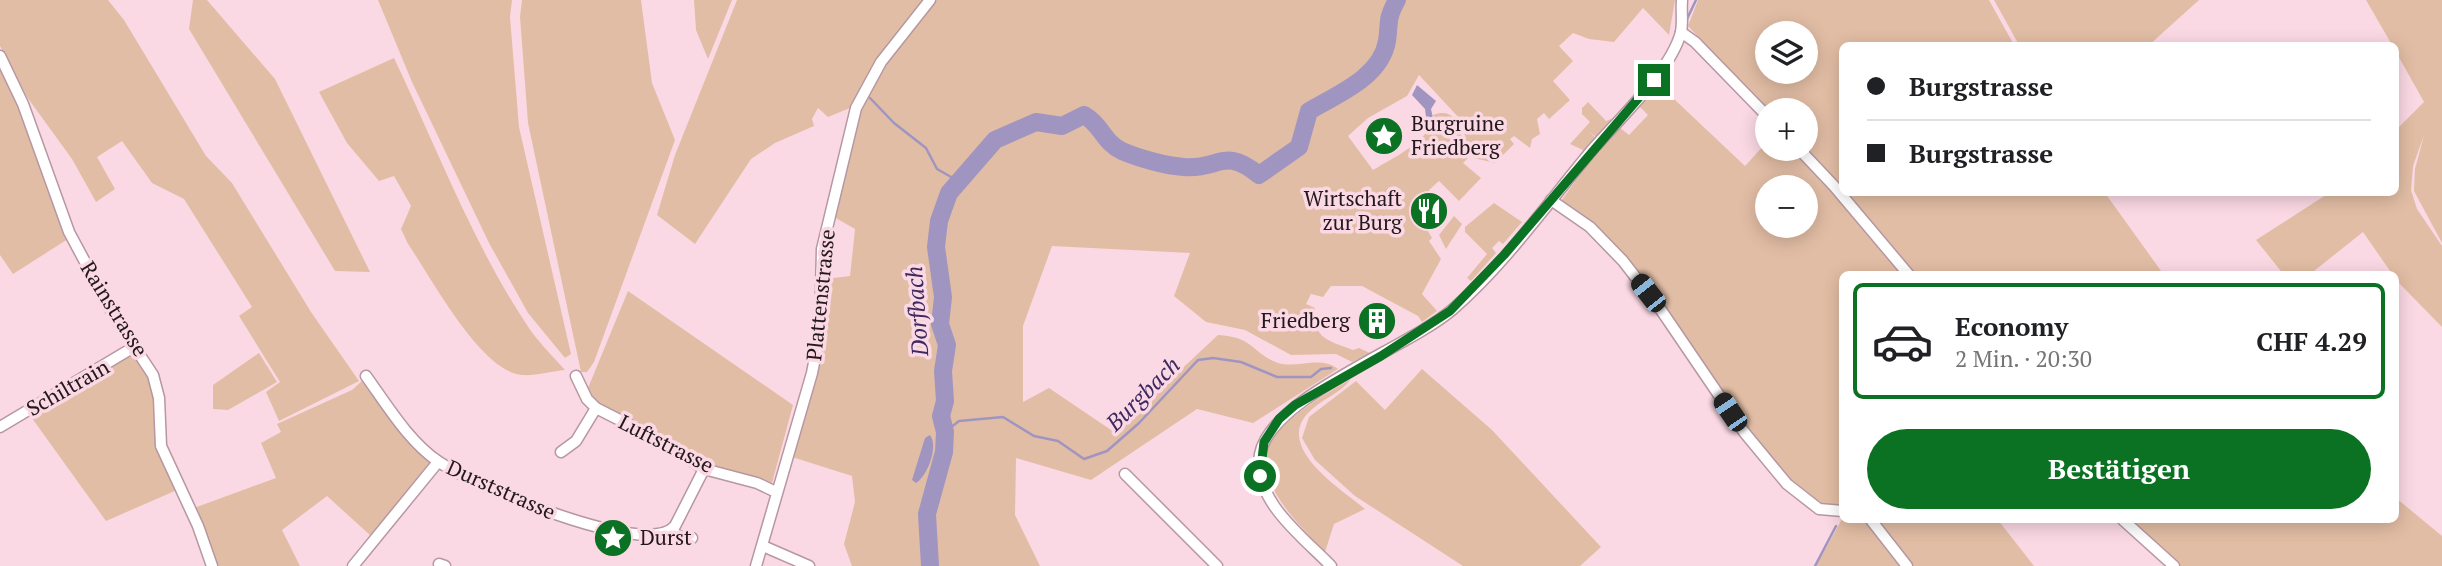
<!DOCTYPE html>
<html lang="de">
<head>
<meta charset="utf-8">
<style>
  :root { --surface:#fff; --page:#f6f6f6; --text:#202124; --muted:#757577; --line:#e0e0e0; --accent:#0b7223 }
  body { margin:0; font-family:"PT Serif",serif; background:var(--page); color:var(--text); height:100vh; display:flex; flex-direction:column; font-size:26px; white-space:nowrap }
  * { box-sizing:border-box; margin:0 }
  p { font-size:23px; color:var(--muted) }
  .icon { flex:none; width:38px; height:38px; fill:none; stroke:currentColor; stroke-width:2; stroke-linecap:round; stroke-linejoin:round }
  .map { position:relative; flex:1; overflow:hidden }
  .side { position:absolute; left:1839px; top:271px; width:560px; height:252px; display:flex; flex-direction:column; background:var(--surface); border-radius:10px; box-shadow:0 4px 18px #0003 }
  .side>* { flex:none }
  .hud { position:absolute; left:1839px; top:42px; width:560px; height:154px; border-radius:10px; box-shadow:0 4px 18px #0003; display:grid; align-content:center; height:154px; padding:0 28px; background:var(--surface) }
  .controls { position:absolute; left:1755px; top:21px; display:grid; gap:14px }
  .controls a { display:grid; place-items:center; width:63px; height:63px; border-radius:50%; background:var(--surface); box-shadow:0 4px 18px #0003; font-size:35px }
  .end { position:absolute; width:32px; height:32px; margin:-16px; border:9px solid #0b7223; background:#fff; box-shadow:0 0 0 4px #fff }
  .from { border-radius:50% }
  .car { position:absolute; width:21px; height:42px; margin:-21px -10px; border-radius:9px; box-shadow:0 0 5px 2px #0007; background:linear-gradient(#222 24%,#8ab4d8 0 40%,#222 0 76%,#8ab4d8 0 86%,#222 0) }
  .hud b { display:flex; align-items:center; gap:24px; height:66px; font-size:26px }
  .hud b+b { border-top:2px solid var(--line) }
  .hud i { width:18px; height:18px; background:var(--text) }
  ul { padding:12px 0 0; list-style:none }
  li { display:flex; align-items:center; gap:21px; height:116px; margin:0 14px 10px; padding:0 14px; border:4px solid transparent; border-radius:10px }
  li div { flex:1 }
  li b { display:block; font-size:26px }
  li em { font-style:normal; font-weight:700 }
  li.on { border-color:var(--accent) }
  li>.icon { width:63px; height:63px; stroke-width:1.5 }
  .action { display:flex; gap:14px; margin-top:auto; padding:14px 28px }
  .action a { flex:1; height:80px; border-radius:42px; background:var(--accent); color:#fff; font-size:28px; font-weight:700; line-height:80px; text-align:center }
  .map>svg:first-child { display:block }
  .green { fill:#e2bda5; fill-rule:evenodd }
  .water { fill:#a095c1 }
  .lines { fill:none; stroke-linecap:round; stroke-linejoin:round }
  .stream { stroke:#a095c1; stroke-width:2.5 }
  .river { stroke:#a095c1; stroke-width:18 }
  .minor-casing { stroke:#b697a2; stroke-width:13 }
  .minor { stroke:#fff; stroke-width:10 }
  .route { stroke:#0b7223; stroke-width:9 }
  .labels { text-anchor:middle; stroke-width:7; stroke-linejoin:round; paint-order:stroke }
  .poi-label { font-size:21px; fill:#23181c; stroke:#fbd9e4; text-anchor:start }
  .street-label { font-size:21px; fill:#23181c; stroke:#fbd9e4 }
  .water-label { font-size:23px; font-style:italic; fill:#3c2960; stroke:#fbd9e4 }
</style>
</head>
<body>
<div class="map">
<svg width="2442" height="566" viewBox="0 0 2442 566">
  <rect width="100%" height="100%" fill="#fbd9e4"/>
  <g class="green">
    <path d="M0,0h108l16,20 82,136 26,27 79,129 48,69 -80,40 -13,-29 14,-10 -41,-66 13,-9 -68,-108 -32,-16 -30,-42 -25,16 18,32 -19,13 -24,-43 -45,-62 -27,-51z"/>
    <path d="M193,0h14l68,79 95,193 -35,-1 -146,-242z"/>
    <path d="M378,0h134l-2,17 9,110 52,227 -6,4 -37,-45 -39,-70 -77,-161z"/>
    <path d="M522,0h119l11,83 23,57 -81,222 -7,10h-6l-53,-249 -8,-106z"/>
    <path d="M694,0h38l-24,59 -12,-29z"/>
    <path d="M737,0h187l-52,68 -22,40 -22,9 -10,-9 -6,11 2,7 -39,17 -24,16 -56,85 -38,-29 18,-60z"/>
    <path d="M936,0h739l-6,35 -26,-27 -29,34 -25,-3 -16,-6 -14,13 14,15 -20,20 17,19 -21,19 -5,-6 -7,6 3,15 -8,5 -2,9 -16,-12 -4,3 4,5 -19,19 -21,-5 -5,-6 -8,-32 -42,-45 -12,21 -39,22 -20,18 25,34c24,-14 47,-25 62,-49l-2,-6c28,-11 28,25 35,43l-5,5 18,15 -22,23 -20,-20 -10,9 2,3 -19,11 20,34 -3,3 12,18 -19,35 15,17 -15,11 -4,-6 -56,-30h-31l-8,11 -12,-3 -5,10 9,4c-2,31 12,32 38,42l6,-2 11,5 -18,9 -16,-8 -45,1 -46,-25 -39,-8 -32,-26 16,-43 -138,-7 -29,80v76l26,-14 65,44 104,-97c37,2 33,18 60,28 20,6 42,-8 60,6l-85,54 -56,-14 -106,71 -75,-22 -1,57 25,51h-188l-8,-22 11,-42 -3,-26 -63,-20 12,-41 24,-136 25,-3 5,-47 -21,-12 27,-109 18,-34z"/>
    <path d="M1698,0h291l25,45 -171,1v143l-39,-40 2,-39h-38l-80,-84zM1768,33h38v39h-38z"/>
    <path d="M1994,0h205l-51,46 -129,-1z"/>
    <path d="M2366,0h76v243l-28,-52 1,-22 9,-34 -11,31 -2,24 6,19 25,37v81l-45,-46 -34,-49 -54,43h-25l-28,-35 73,-47 67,-1v-62l28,-28 -28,-50v-6l-4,-1z"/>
    <path d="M394,58c41,86 80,188 133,267 10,16 25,30 38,45 -13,1 -29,6 -43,5 -42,-4 -91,-98 -114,-131l-7,-15 10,-23 -17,-30 -15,5 -32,-38 -28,-51z"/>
    <path d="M0,65l32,73 36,101 -55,35 -13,-19z"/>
    <path d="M1656,82l89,84 22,-24 1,7h26l110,126h-61v230l-4,5 -26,-6 -53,-55 -109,-157 -90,-91 52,-71 7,-2 9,7 19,-20 -10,-10zM1768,187h38v39h-38z"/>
    <path d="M1588,102l18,19 8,-3 -18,19 -8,-6 8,7 -11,13 -15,-7 20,-22 -8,-8v-6z"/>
    <path d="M1846,193h259l59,82h-249z"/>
    <path d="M1494,203l28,19 -19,22 -4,-3 -7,7 4,5 -25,28 -4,-3 20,-24 -22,-22v-5z"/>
    <path d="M1454,216l8,8 -16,25 -7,-14z"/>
    <path d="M628,291l165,114 -21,78 -69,-19 -106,-61 -9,-15z"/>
    <path d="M259,353l18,29 -49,28 -15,-1v-24z"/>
    <path d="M129,355c37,21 19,60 29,95 4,13 13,27 19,40l-71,31 -77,-107z"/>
    <path d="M1422,369l70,61 109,117 -21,19h-117l-108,-70 -40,-36 -13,-22 7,-21 47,-36 29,29z"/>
    <path d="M1351,379c-11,15 -30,20 -43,34 -33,35 33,76 57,96l-31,15 -9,28c-88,-88 -77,-113 26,-173z"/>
    <path d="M362,381l35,46 36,35 -62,74 -44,-40 -45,34 18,36h-85l-21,-58 82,-30 -15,-35 20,-11 -4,-8 75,-34z"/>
    <path d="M2396,498l46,38v30h-263l-51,-46h268z"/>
    <path d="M1843,517l26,3 35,46h-88z"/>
    <path d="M1873,520h125l36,46h-125z"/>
  </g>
  <g class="water">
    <path d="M1417,85l19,16 -5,8 2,9 -5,14 -3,-23 -13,-14z"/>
    <path d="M930,435c9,12 -3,41 -14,48l-4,-3 13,-42z"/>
  </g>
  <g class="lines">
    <g class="stream">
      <path d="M1687,19l9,-19"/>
      <path d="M870,98l24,25 32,25 11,21 23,13"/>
      <path d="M945,432l14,-11 44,-4 31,19 24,5 26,18 23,-8 32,-28 59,-63 15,-2 28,4 36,15h34l10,-8 10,-1"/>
      <path d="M1815,566l21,-40"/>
    </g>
    <path class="river" d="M930,566l-3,-52 17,-62 1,-20 -4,-16 4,-15 -2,-30 4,-26 -7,-21 3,-27 -7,-50 3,-26 10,-28 46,-53 41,-18 26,4 22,-11c17,9 20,28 38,36 16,7 44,15 62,16 36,3 39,-21 75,8l40,-28 10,-36c29,-17 72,-34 78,-70 3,-20 -1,-21 10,-41"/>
    <g class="minor-casing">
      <g id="minor">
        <path d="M1681,32l14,10 73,75"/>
        <path d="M0,56l23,48 46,128 45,84 39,59 6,23 2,48 37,80 14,40"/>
        <path d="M1799,149l35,37 75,89"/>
        <path d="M1551,200l39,27 33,34 38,49 83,122 43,52 32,25 24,2"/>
        <path d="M366,376c21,29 43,66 73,86 33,22 207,98 236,64l29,-57"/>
        <path d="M576,376l11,23 9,9 65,33 43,28 53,14 19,9"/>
        <path d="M0,427l134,-80"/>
        <path d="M561,452l15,-11 20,-33"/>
        <path d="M1125,474l92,92"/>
        <path d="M1871,520l36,46"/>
        <path d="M2123,520l51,46"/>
        <path d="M673,530l4,6 15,2"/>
        <path d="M763,546l46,20"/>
        <path d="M439,564l6,2"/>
        <path d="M353,566l85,-104"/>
        <path d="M756,566l56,-193 8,-41 2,-83 34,-141 25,-46 49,-62"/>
        <path d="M1331,566c-28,-29 -79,-66 -71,-112 11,-57 146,-105 192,-144 53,-46 95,-106 140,-160 26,-30 79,-79 89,-118 2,-10 0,-22 1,-32"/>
      </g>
    </g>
    <use href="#minor" class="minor"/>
  </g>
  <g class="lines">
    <path class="route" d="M1260,476l4,-34 15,-23 16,-14 86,-49 69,-45 54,-56 150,-175"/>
  </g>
  <defs>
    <g id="sight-disc" transform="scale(2.0125)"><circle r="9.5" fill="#0b7223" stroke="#fbd9e4"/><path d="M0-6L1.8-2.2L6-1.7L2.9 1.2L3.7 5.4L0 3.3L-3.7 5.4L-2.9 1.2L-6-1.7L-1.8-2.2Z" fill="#fff"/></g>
    <g id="restaurant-disc" transform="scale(2.0125)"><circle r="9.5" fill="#0b7223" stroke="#fbd9e4"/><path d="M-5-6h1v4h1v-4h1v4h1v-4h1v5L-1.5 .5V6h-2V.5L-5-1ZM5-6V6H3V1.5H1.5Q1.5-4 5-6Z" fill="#fff"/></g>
    <g id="building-disc" transform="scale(2.0125)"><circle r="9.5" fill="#0b7223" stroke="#fbd9e4"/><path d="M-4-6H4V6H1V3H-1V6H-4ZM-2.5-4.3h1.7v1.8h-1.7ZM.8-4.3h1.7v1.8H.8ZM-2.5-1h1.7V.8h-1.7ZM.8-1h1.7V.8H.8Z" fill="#fff"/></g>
  </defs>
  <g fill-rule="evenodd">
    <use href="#sight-disc" x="1384" y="136"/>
    <use href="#restaurant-disc" x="1429" y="211"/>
    <use href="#building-disc" x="1377" y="321"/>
    <use href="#sight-disc" x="613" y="538"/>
  </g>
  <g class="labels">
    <g class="poi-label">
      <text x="1411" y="131">Burgruine<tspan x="1411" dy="24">Friedberg</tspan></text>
      <text x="1402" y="206" text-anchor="end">Wirtschaft<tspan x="1402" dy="24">zur Burg</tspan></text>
      <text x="1350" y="328" text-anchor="end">Friedberg</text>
      <text x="640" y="545">Durst</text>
    </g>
    <g class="street-label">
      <text transform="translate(821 295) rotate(-84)" y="7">Plattenstrasse</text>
      <text transform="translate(114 309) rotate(58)" y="7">Rainstrasse</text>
      <text transform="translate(68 388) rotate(-30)" y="7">Schiltrain</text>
      <text transform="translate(666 444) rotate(27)" y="7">Luftstrasse</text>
      <text transform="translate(501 490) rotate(24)" y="7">Durststrasse</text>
    </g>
    <g class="water-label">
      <text transform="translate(917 311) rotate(-94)" y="8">Dorfbach</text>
      <text transform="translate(1143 394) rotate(-45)" y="8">Burgbach</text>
    </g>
  </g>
</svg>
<div class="controls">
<a><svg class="icon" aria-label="layers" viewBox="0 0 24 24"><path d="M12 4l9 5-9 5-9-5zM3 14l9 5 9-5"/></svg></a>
<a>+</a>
<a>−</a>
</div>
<i class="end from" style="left:1260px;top:476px"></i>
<i class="end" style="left:1654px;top:80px"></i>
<i class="car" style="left:1648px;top:293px;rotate:322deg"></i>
<i class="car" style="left:1730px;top:412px;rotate:326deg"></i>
<div class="hud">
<b><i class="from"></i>Burgstrasse</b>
<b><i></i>Burgstrasse</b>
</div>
<section class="side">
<ul>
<li class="on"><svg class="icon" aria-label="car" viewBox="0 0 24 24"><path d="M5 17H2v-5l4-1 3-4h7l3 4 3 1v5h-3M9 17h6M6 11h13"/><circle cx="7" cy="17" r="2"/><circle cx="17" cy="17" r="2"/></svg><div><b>Economy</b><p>2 Min. · 20:30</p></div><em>CHF 4.29</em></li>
</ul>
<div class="action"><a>Bestätigen</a></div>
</section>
</div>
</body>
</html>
